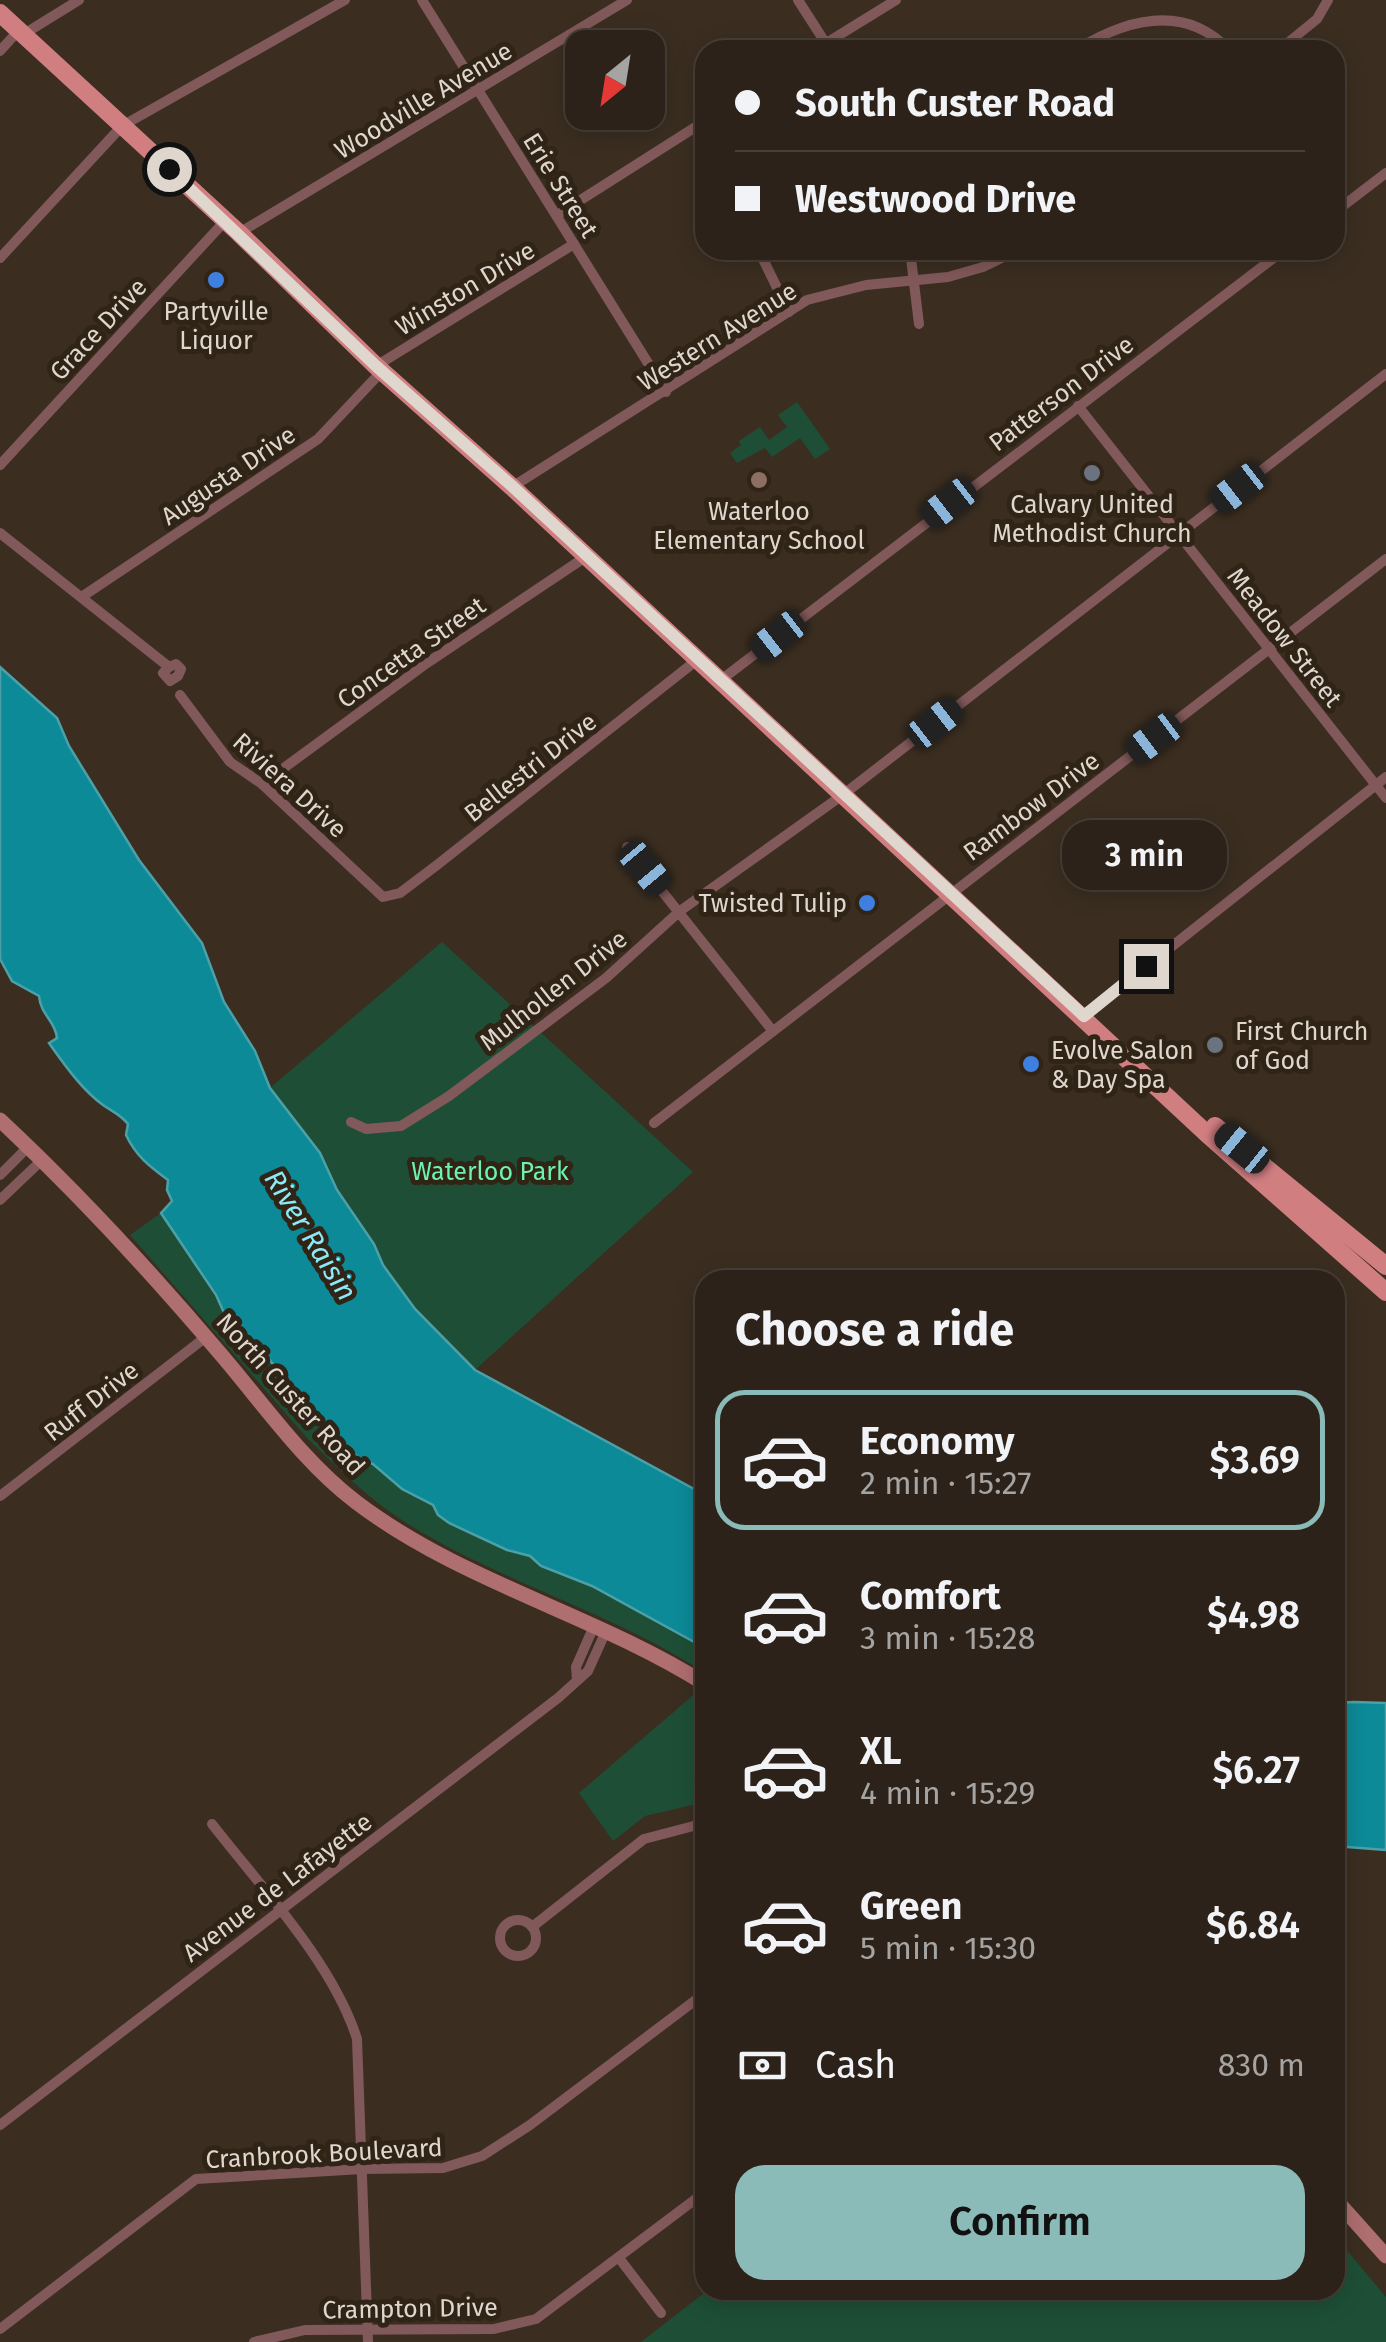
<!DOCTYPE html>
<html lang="en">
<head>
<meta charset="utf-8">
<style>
  :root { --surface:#2c2219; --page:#382f26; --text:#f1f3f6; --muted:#a6a4a2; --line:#483f38; --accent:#8bbbb9 }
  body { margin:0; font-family:"Fira Sans",sans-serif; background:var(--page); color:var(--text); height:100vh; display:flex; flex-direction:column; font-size:38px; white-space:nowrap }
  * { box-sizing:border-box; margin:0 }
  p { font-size:32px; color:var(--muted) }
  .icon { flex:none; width:55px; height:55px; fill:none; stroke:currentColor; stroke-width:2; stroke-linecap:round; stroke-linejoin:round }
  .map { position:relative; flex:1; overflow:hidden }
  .details { position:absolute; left:695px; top:1270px; width:650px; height:1030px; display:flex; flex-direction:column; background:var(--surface); border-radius:30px; box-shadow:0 5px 25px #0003,0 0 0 2px var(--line) }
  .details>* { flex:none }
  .guide { position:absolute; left:695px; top:40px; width:650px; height:220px; border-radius:30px; box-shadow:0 5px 25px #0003,0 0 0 2px var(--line); display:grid; align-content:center; height:220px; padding:0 40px; background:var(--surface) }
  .needle { width:65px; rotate:210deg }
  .buttons { position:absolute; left:565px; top:30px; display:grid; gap:20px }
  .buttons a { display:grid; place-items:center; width:100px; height:100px; border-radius:20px; background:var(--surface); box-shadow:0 5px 25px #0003,0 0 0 2px var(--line); font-size:50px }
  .end { position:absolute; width:45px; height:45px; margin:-22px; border:12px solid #dfd7ce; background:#111; box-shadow:0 0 0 5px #111 }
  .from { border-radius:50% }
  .bubble { position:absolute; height:70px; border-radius:30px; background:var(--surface); box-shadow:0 5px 25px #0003,0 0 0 2px var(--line); font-size:32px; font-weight:600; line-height:70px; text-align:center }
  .car { position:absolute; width:30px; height:60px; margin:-30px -15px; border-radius:12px; box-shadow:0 0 8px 2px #0007; background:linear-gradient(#222 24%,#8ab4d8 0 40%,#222 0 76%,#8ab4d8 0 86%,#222 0) }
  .guide b { display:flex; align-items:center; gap:35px; height:95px; font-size:38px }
  .guide b+b { border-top:2px solid var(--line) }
  .guide i { width:25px; height:25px; background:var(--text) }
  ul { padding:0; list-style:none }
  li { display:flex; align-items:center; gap:30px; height:140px; margin:0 20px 15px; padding:0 20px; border:5px solid transparent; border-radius:30px }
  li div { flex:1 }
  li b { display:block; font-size:38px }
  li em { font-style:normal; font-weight:600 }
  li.active { border-color:var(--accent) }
  li>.icon { width:90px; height:90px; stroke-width:1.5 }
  h2 { padding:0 40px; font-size:45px; line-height:120px }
  .pay { display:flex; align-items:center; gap:25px; height:110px; padding:0 40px; font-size:38px }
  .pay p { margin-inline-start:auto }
  .primary-button { display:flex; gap:20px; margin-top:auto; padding:20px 40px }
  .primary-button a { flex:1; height:115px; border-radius:30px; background:var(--accent); color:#111; font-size:40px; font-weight:600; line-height:115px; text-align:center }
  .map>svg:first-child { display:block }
  .green { fill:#1e4f36 }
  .water { fill:#0d8a98; stroke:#4ca1a8; stroke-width:2.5 }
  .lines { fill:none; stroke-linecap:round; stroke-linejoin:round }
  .street { stroke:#82595a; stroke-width:10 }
  .secondary { stroke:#af6e70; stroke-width:15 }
  .primary { stroke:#d17e81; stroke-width:18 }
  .route { stroke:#dfd7ce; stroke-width:12 }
  .shop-dot { fill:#3f7fe0; stroke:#302417; stroke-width:4 }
  .worship-dot { fill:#6b7280; stroke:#302417; stroke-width:4 }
  .education-dot { fill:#8d6e63; stroke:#302417; stroke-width:4 }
  .labels { text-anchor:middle; stroke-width:10; stroke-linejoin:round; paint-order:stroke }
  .street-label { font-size:25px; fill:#dfd7ce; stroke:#302417 }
  .poi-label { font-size:25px; fill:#dfd7ce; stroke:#302417 }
  .park-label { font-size:25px; fill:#6df2af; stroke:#302417 }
  .water-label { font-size:28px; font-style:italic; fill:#8ceaf8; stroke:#302417 }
</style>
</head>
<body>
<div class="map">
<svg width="1386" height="2342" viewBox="0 0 1386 2342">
  <rect width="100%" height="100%" fill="#3b2e21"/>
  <g class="green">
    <path d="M797,402l33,47 -15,10 -15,-21 -28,19 -7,-9 -28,15 -7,-10 11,-8 -2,-4 21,-14 9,13 18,-13 -9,-12z"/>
    <path d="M442,942l251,230 -218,198 -60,-61 -32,-44 -9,-21 -37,-54 -17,-37 -50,-65z"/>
    <path d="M161,1213l60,93 29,37 12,8 46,60 52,48 13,5 38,30 23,11 4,10 11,8 58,27 23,6 11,10 51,20 113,62v25c-93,-61 -202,-90 -297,-149 -37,-23 -69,-55 -100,-85l-178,-204z"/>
    <path d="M697,1692l8,5v70l-13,12 13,10v13l-60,14 -32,25 -34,-48z"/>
    <path d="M1335,2236l51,61v45h-745l67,-52h627z"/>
  </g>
  <g class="water">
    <path d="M0,667l57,51 12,28 70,114 63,83 22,59 31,49 15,37 50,65 17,37 37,54 9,21 32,44 60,61 230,125v153l-113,-62 -51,-20 -11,-10 -23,-6 -58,-27 -11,-8 -5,-10 -31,-16 -29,-25 -13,-5 -52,-48 -45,-60 -13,-8 -24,-26 -10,-22 -55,-82 11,-12 -5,-11 1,-10c-19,-14 -32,-24 -42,-45l2,-11c-8,-10 -15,-12 -25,-19 -21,-15 -39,-41 -54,-62l8,-5c-2,-18 -16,-22 -18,-42l-27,-15 -12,-22z"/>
    <path d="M1354,1702l32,1v147l-51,-4v-143z"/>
  </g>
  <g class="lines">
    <g class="street">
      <path d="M422,0l244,392"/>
      <path d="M798,0l32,50"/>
      <path d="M24,34l55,-34"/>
      <path d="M815,50l81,-50"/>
      <path d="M1076,50c49,-30 107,-48 153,0"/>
      <path d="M1279,50l38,-31 11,-19"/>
      <path d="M0,51l19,-21"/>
      <path d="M1335,212l51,-39"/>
      <path d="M557,215l148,-94"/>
      <path d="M239,233l388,-233"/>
      <path d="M910,250l9,74"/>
      <path d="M759,251l30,61"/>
      <path d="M0,258l122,-132 223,-126"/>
      <path d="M376,366l198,-122"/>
      <path d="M1078,406l308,392"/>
      <path d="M0,465l225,-244"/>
      <path d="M512,487l295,-187 59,-15 82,-8 35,-10 35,-17"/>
      <path d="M0,533l169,134 7,-3 5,5 -3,7 -8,5 -7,-8 6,-6"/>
      <path d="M83,596l235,-157 64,-68"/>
      <path d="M721,680l563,-430"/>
      <path d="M180,695l50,67 32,22 121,113 17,-4 37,-28 260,-205"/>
      <path d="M262,784l165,-121 160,-107"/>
      <path d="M627,847l145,183"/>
      <path d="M1084,1016l302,-239"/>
      <path d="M351,1122l15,7 35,-3 48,-30 157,-118 74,-67 164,-117 542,-420"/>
      <path d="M654,1123l732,-564"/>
      <path d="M0,1175l28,-28"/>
      <path d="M0,1200l42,-40"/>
      <path d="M0,1496l206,-159"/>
      <path d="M577,1679l-1,-12 18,-41"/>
      <path d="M212,1824c49,63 121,139 145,215l11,303"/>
      <circle cx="518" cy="1938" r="18"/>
      <path d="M532,1927l112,-88 61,-16"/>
      <path d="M0,2125l558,-427 30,-27 18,-40"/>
      <path d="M619,2258l42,55"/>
      <path d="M0,2329l196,-150 166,-10 81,-1 39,-12 48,-31 175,-132"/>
      <path d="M254,2342l51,-12 189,-1 42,-10 169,-127"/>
    </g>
    <g class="secondary">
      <path d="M0,1120c77,72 150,151 218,231 44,51 85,111 138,151 105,80 238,112 349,182"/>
      <path d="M1335,2199l51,57"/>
    </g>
    <g class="primary">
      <path d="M0,13l239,220 137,133 136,121 694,646 180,159"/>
      <path d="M1215,1126l171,140"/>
    </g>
  </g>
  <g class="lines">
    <path class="route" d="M169,169l207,197 136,120 572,530 62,-50"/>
  </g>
  <g class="shop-dot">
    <circle cx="216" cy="280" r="10"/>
    <circle cx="867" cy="903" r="10"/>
    <circle cx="1031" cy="1064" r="10"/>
  </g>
  <g class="worship-dot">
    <circle cx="1092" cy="473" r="10"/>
    <circle cx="1215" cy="1045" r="10"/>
  </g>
  <circle class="education-dot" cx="759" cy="480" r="10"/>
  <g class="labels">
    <g class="street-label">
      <text transform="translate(423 100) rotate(-31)" y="9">Woodville Avenue</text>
      <text transform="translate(561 185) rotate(58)" y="9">Erie Street</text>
      <text transform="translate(465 288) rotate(-31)" y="9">Winston Drive</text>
      <text transform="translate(98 329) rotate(-47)" y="9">Grace Drive</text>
      <text transform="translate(717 336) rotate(-32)" y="9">Western Avenue</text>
      <text transform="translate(1061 393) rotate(-37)" y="9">Patterson Drive</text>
      <text transform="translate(228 475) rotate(-34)" y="9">Augusta Drive</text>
      <text transform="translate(1285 637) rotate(52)" y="9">Meadow Street</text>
      <text transform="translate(411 652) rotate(-35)" y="9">Concetta Street</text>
      <text transform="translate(530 767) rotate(-38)" y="9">Bellestri Drive</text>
      <text transform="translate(290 785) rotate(42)" y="9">Riviera Drive</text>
      <text transform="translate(1031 806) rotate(-37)" y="9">Rambow Drive</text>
      <text transform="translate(553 990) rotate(-38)" y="9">Mulhollen Drive</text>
      <text transform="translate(291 1394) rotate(48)" y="9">North Custer Road</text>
      <text transform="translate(91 1401) rotate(-38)" y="9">Ruff Drive</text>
      <text transform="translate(277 1887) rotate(-37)" y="9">Avenue de Lafayette</text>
      <text transform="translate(324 2153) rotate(-3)" y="9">Cranbrook Boulevard</text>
      <text transform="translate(410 2308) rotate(-1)" y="9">Crampton Drive</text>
    </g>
    <g class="poi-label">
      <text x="216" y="320">Partyville<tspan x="216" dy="29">Liquor</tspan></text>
      <text x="1092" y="513">Calvary United<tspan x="1092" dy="29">Methodist Church</tspan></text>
      <text x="759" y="520">Waterloo<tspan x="759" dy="29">Elementary School</tspan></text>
      <text x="847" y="912" text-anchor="end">Twisted Tulip</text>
      <text x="1235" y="1040" text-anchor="start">First Church<tspan x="1235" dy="29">of God</tspan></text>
      <text x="1051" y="1059" text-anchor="start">Evolve Salon<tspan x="1051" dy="29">&amp; Day Spa</tspan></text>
    </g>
    <g class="park-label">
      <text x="490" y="1180">Waterloo Park</text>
    </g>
    <g class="water-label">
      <text transform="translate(311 1235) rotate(58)" y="10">River Raisin</text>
    </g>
  </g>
</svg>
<div class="buttons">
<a><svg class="needle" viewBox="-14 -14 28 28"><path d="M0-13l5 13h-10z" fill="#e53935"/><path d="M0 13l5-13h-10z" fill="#a6a4a2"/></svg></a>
</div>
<i class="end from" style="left:169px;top:169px"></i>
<i class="end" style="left:1146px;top:966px"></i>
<div class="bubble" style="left:1062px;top:820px;width:165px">3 min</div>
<i class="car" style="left:1238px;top:488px;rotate:232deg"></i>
<i class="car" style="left:949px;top:503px;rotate:232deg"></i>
<i class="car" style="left:778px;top:636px;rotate:232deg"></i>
<i class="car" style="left:935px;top:723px;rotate:52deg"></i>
<i class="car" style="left:1154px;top:738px;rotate:233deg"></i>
<i class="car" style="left:645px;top:868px;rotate:140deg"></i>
<i class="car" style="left:1242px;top:1148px;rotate:309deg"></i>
<div class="guide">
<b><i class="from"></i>South Custer Road</b>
<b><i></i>Westwood Drive</b>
</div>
<section class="details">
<h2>Choose a ride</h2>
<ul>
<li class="active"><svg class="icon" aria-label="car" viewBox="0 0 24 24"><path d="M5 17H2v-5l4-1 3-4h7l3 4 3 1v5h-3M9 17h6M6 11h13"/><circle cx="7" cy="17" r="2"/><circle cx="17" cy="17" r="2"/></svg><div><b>Economy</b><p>2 min · 15:27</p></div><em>$3.69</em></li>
<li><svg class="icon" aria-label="car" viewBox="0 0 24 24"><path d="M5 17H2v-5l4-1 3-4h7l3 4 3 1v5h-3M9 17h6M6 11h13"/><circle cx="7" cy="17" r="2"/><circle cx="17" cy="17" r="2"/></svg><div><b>Comfort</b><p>3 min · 15:28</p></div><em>$4.98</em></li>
<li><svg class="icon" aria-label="car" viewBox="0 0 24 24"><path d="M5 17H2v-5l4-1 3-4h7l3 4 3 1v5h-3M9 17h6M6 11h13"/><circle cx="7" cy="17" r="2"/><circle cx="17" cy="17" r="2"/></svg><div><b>XL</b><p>4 min · 15:29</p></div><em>$6.27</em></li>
<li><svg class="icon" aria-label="car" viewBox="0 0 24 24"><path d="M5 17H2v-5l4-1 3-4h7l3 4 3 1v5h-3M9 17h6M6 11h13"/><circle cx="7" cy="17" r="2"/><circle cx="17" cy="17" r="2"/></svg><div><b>Green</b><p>5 min · 15:30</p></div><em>$6.84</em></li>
</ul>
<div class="pay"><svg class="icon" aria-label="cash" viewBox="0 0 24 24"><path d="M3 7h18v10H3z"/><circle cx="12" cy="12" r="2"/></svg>Cash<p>830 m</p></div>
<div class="primary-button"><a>Confirm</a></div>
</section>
</div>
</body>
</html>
